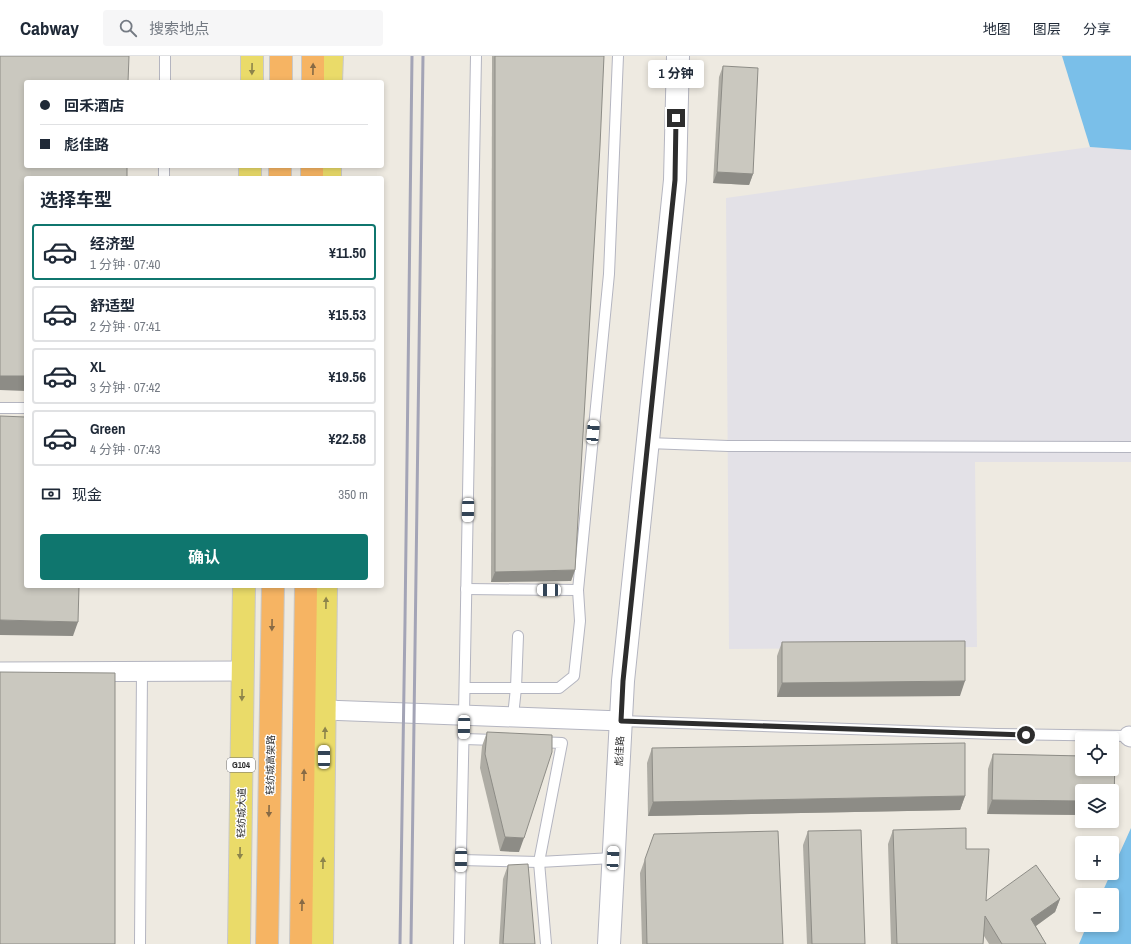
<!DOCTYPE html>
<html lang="zh">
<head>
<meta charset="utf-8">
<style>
  :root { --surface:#fff; --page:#f6f6f7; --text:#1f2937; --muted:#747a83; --line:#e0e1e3; --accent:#0f766e }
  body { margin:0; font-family:"Archivo Narrow","Noto Sans SC",sans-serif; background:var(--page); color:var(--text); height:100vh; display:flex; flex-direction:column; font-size:15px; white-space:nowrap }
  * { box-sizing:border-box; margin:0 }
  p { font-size:13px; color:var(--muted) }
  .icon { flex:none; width:22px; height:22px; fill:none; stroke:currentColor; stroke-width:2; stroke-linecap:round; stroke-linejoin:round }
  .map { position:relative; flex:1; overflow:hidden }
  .sheet { position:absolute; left:24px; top:120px; width:360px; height:412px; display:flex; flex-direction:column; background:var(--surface); border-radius:4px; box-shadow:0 2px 6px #0003 }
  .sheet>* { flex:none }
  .top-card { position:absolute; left:24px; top:24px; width:360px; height:88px; border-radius:4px; box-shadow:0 2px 6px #0003; display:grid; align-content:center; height:88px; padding:0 16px; background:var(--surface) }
  .controls { position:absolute; left:1075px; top:676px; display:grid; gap:8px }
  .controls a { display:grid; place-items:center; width:44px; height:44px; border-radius:4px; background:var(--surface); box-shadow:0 2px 6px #0003; font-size:20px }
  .end { position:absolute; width:18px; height:18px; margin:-9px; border:5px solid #2d2d2d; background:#fff; box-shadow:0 0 0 2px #fff }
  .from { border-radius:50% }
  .bubble { position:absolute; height:28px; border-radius:4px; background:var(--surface); box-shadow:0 2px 6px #0003; font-size:13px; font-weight:700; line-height:28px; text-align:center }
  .car { position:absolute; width:12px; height:24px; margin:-12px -6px; border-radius:5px; box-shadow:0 0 3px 1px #0007; background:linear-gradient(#fff 24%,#345 0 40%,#fff 0 76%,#345 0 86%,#fff 0) }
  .top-card b { display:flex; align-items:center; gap:14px; height:38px; font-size:15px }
  .top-card b+b { border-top:1px solid var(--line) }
  .top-card i { width:10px; height:10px; background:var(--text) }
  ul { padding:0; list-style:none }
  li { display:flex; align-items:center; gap:12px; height:56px; margin:0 8px 6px; padding:0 8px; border:2px solid var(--line); border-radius:4px }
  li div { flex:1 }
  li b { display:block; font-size:15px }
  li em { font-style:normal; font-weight:700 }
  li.selected { border-color:var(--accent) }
  li>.icon { width:36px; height:36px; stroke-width:1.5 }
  h2 { padding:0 16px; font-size:18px; line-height:48px }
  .pay { display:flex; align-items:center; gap:10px; height:44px; padding:0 16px; font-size:15px }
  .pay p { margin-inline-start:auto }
  .primary-button { display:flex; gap:8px; margin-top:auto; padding:8px 16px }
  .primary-button a { flex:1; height:46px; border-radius:4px; background:var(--accent); color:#fff; font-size:16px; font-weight:700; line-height:46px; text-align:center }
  header { display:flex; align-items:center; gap:24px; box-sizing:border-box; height:56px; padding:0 20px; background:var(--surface); border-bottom:1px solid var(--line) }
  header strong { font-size:19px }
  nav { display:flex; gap:22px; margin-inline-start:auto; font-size:14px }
  .search { width:280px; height:36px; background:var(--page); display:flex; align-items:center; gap:10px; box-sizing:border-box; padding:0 14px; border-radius:4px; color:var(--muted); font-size:15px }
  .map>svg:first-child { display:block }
  .industrial { fill:#e3e1e7 }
  .water { fill:#7abfe9 }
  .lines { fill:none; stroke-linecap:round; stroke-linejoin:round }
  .lane-casing { stroke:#b4b5c0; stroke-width:12 }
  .street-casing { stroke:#b4b5c0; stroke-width:21 }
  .secondary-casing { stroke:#b4b5c0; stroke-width:24 }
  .primary-casing { stroke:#c8c8c8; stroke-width:24 }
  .highway-casing { stroke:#c8c8c8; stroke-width:24 }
  .lane { stroke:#fff; stroke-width:10 }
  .street { stroke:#fff; stroke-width:19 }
  .secondary { stroke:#fff; stroke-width:22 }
  .primary { stroke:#eadb69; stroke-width:22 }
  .highway { stroke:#f6b463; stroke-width:22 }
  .rail { stroke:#a3a4b6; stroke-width:3 }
  .wall { fill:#aeaca4 }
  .shaded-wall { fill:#8d8c86 }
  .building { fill:#cac8bf; stroke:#8d8c86 }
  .oneway { fill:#8c844b }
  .oneway2 { fill:#876a45 }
  .route { stroke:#2d2d2d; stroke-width:5 }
  .labels { text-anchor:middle; stroke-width:3; stroke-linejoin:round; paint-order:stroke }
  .shield { fill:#fff; stroke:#6c6c6c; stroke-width:1 }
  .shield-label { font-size:9px; font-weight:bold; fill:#2d2d2d }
  .street-label { font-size:10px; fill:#2d2d2d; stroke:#fff }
</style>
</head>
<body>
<header>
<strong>Cabway</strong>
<div class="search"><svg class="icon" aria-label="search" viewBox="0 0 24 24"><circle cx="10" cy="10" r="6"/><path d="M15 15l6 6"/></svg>搜索地点</div>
<nav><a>地图</a><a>图层</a><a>分享</a></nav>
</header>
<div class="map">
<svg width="1131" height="888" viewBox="0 0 1131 888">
  <rect width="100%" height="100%" fill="#eeeae1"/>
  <path class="industrial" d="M1090,91l41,3v312h-156l2,185 -248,2 -3,-451z"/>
  <g class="water">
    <path d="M1062,0h69v94l-41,-3z"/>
    <path d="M1131,772v116h-52l8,-19h25v-30h-11l10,-22h1v-3z"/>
  </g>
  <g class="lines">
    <g class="lane-casing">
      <g id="lane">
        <path d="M165,26v-26"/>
        <path d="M164,122v-12"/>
        <path d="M0,352h26"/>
        <path d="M648,387l80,3 403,1"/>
        <path d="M466,533l112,1"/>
        <path d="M465,632h94l15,-12 6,-55 -2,-31 31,-316 9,-218"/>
        <path d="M513,660l3,-28 2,-52"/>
        <path d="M621,665l375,13 133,2"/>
        <path d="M464,683l32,1"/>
        <path d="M538,686l24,1 -23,119 7,82"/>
        <path d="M461,804l78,2 74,-4"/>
        <path d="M140,888l2,-273"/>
        <path d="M459,888l5,-229 12,-659"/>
      </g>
    </g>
    <g class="street-casing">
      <g id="street">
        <path d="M0,616l242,-1"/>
        <path d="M325,654l296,11"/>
        <path d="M1129,680l2,1"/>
      </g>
    </g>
    <g class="secondary-casing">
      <path id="secondary" d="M609,888l14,-263 52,-501 3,-124"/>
    </g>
    <g class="primary-casing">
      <g id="primary">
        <path d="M252,26v-26"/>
        <path d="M331,26l1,-26"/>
        <path d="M250,122v-12"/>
        <path d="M330,122v-12"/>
        <path d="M239,888l5,-358"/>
        <path d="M322,888l4,-358"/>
      </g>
    </g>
    <g class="highway-casing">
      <g id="highway">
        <path d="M281,26v-26"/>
        <path d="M313,26v-26"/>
        <path d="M280,122v-12"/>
        <path d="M312,122v-12"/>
        <path d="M267,888l6,-358"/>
        <path d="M301,888l5,-358"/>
      </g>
    </g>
    <use href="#lane" class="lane"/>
    <use href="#street" class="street"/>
    <use href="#secondary" class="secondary"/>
    <use href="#primary" class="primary"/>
    <use href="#highway" class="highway"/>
    <g class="rail">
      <path d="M400,888l5,-322 7,-566"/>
      <path d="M411,888l12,-888"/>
    </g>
  </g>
  <g class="wall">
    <path d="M492,0h112l-29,514 -4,11 -80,1z"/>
    <path d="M723,10l30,108 -4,11 -36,-2 6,-106z"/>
    <path d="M782,586l178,54 -183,1v-41z"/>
    <path d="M487,676l32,120 -19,-1 -20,-83 2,-22z"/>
    <path d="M652,692l313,48 -5,14 -312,6 -1,-53z"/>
    <path d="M993,698l89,2v13h30v-12h3l-1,45 -2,5v-16h-30v24l-95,-1 1,-45z"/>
    <path d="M893,774l73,19 20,52 74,-2 -5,13 -19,14 10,18h-57l-5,-8 -1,8h-92l-3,-100z"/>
    <path d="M808,775l57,113h-58l-4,-99z"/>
    <path d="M645,803l138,85h-141l-2,-71z"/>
    <path d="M508,809l27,79h-36l4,-65z"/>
  </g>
  <g class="shaded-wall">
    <path d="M717,116l36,2 -4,11 -36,-2z"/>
    <path d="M0,320h26v15l-26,-1z"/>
    <path d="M575,514l-4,11 -80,1 4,-10z"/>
    <path d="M0,564l78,2 -5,14 -73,-1z"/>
    <path d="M965,625l-5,15 -183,1 5,-14z"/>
    <path d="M965,740l-5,14 -312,6 5,-14z"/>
    <path d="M992,744l90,1v14l-95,-1z"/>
    <path d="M1112,746h2l-2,5z"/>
    <path d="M505,781l19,1 -5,14 -19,-1z"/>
    <path d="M1060,843l-5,13 -29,21 5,-14z"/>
  </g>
  <g class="building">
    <path d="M0,0h129l-1,26h-102v84h101v12h-101v198h-26z"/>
    <path d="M495,0h109l-4,90 -25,424 -80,2z"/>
    <path d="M723,10l35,2 -5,106 -36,-2z"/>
    <path d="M0,360l26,1v169h53l-1,36 -78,-2z"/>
    <path d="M965,585v40l-183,2v-41z"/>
    <path d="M0,616l115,1v271h-115z"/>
    <path d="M487,676l65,3v17l-28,86 -19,-1 -20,-83z"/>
    <path d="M965,687v53l-312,6 -1,-54z"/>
    <path d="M993,698l89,2v13h30v-12h3l-1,45h-2v-11h-30v10l-90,-1z"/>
    <path d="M966,772v21h23l-3,52 50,-36 24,34 -29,20 15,25h-44l-17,-28 -2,28h-86l-4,-114z"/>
    <path d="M861,774l4,114h-53l-4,-113z"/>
    <path d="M778,775l5,113h-136l-2,-85 9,-25z"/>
    <path d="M528,808l7,80h-32l5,-79z"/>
  </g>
  <defs><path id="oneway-solid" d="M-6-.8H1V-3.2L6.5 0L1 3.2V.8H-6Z"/></defs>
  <g class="oneway">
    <use href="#oneway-solid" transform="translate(252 13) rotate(91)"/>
    <use href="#oneway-solid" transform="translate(326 547) rotate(-89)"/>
    <use href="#oneway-solid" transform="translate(242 639) rotate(91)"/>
    <use href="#oneway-solid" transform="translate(325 677) rotate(-89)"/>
    <use href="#oneway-solid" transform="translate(240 797) rotate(91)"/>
    <use href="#oneway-solid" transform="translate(323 807) rotate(-89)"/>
  </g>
  <g class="oneway2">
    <use href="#oneway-solid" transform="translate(313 13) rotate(-89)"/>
    <use href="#oneway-solid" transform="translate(272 569) rotate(91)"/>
    <use href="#oneway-solid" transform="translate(304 719) rotate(-89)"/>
    <use href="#oneway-solid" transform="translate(269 755) rotate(91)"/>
    <use href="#oneway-solid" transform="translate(302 849) rotate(-89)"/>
  </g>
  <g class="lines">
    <path class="route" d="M676,62l-1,62 -52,501 -2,40 405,14"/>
  </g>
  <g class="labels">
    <rect class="shield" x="227" y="702" width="28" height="14" rx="3"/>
    <g class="shield-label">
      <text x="241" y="712">G104</text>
    </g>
    <g class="street-label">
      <text transform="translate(619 695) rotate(-87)" y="4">彪佳路</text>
      <text transform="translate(270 709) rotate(-89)" y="4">轻纺城高架路</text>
      <text transform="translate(241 757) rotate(-89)" y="4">轻纺城大道</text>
    </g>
  </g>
</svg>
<div class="controls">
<a><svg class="icon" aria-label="locate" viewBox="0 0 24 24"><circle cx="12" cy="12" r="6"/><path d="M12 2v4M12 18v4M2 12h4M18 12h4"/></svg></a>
<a><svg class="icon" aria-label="layers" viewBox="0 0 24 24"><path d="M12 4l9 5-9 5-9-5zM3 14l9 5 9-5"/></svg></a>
<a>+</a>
<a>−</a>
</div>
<i class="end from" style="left:1026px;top:679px"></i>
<i class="end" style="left:676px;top:62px"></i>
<div class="bubble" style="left:648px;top:4px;width:56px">1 分钟</div>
<i class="car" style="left:593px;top:376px;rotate:5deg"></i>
<i class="car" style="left:468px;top:454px;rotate:181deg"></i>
<i class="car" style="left:549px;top:534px;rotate:271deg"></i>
<i class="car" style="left:464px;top:671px;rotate:181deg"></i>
<i class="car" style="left:324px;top:701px;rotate:0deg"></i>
<i class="car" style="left:613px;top:802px;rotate:3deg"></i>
<i class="car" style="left:461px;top:804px;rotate:181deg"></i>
<div class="top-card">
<b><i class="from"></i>回禾酒店</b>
<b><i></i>彪佳路</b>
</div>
<section class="sheet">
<h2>选择车型</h2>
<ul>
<li class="selected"><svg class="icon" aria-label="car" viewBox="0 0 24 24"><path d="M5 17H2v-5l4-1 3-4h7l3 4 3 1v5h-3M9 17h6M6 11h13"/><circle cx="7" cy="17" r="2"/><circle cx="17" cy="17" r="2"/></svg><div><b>经济型</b><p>1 分钟 · 07:40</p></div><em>¥11.50</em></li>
<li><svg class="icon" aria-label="car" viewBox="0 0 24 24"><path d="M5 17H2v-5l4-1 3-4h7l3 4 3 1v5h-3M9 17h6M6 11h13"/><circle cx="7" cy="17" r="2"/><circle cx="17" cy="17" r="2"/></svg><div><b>舒适型</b><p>2 分钟 · 07:41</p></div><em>¥15.53</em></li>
<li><svg class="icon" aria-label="car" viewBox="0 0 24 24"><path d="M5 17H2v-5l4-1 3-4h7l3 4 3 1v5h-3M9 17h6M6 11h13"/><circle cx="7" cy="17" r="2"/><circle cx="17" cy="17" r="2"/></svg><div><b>XL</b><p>3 分钟 · 07:42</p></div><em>¥19.56</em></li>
<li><svg class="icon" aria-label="car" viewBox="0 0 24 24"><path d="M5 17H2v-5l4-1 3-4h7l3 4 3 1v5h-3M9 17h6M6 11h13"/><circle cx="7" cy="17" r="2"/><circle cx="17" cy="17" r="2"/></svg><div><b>Green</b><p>4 分钟 · 07:43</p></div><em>¥22.58</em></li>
</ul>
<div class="pay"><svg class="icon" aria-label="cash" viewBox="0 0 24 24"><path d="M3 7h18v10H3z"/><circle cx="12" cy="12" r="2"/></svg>现金<p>350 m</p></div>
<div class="primary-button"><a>确认</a></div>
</section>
</div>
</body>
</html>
